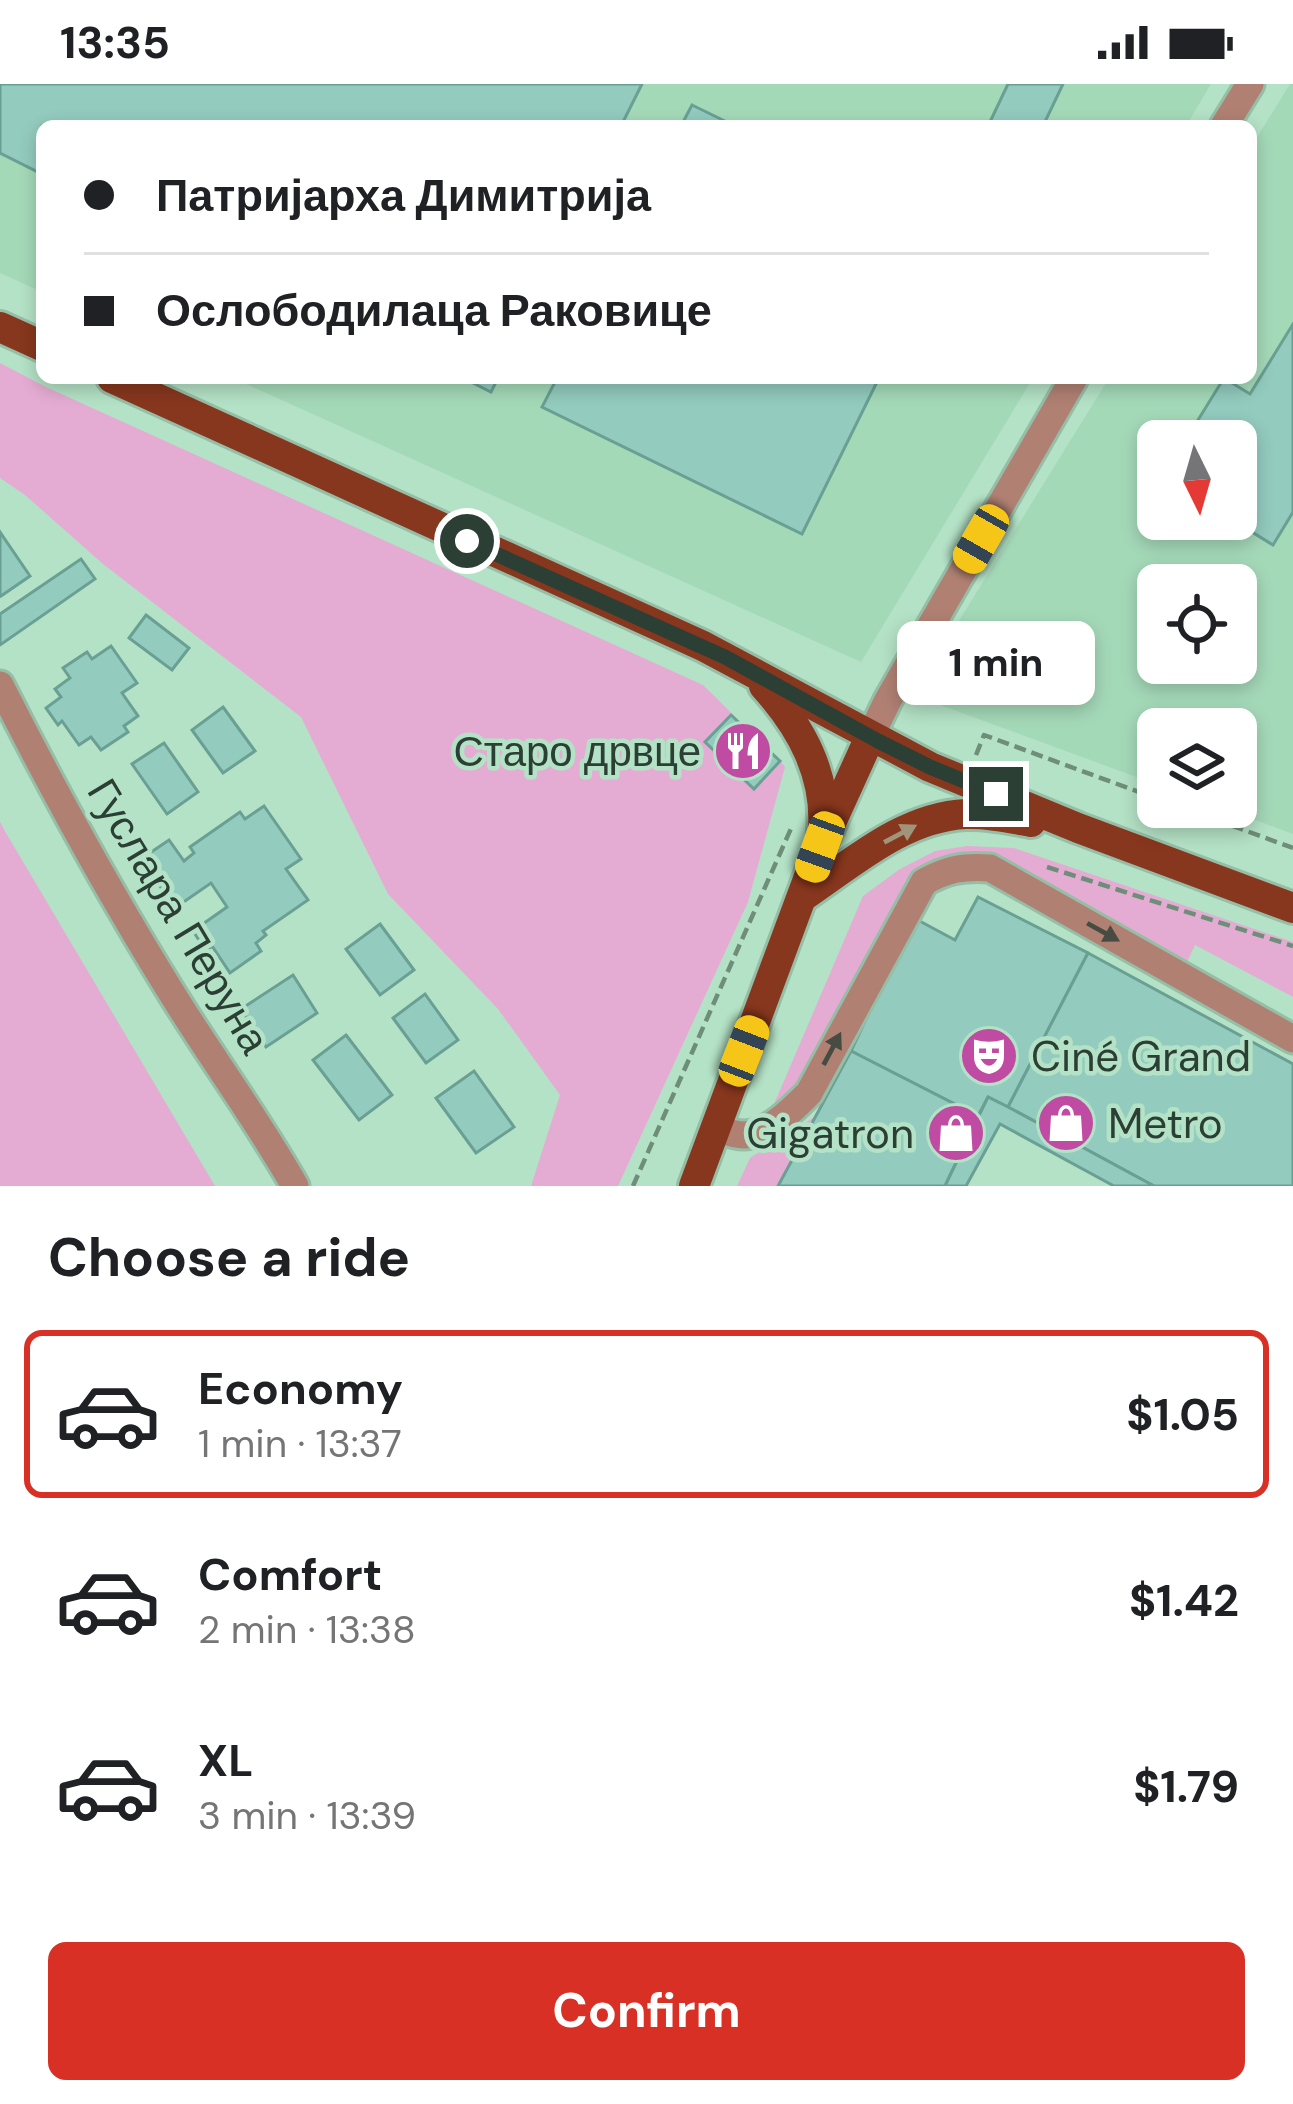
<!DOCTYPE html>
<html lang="en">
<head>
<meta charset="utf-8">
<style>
  :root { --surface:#fff; --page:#f6f6f6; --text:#202124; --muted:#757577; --line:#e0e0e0; --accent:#d93025 }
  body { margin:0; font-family:"DM Sans",sans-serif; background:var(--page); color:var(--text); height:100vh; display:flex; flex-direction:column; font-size:45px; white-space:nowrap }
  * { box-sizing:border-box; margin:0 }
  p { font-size:39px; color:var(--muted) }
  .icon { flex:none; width:66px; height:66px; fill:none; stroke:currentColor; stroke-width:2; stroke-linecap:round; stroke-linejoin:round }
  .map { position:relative; height:1102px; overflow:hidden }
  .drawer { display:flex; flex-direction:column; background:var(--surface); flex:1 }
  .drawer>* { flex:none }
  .hud { position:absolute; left:36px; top:36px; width:1221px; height:264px; border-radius:18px; box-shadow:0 6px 18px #0003; display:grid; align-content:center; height:264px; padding:0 48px; background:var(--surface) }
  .needle { width:78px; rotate:175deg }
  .tools { position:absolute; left:1137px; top:336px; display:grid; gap:24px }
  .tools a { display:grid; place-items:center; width:120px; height:120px; border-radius:18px; background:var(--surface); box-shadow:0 6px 18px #0003; font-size:60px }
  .end { position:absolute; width:54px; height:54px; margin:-27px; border:15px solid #2c3f34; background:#fff; box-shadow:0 0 0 6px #fff }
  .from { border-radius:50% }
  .bubble { position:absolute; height:84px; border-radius:18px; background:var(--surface); box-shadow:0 6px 18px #0003; font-size:39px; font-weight:700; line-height:84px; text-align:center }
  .car { position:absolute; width:36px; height:72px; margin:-36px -18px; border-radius:15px; box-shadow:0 0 9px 3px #0007; background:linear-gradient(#f5c518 24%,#345 0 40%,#f5c518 0 76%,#345 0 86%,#f5c518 0) }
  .hud b { display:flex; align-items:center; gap:42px; height:114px; font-size:45px }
  .hud b+b { border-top:3px solid var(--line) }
  .hud i { width:30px; height:30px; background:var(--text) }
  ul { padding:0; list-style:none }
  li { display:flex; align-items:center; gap:36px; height:168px; margin:0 24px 18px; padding:0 24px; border:6px solid transparent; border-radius:18px }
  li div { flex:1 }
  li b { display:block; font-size:45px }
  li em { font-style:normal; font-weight:700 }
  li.current { border-color:var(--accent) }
  li>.icon { width:108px; height:108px; stroke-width:1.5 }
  h2 { padding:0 48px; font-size:54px; line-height:144px }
  .primary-button { display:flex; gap:24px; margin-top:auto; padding:24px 48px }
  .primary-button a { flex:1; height:138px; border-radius:18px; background:var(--accent); color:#fff; font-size:48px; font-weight:700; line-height:138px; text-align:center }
  .status { display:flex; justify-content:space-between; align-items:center; height:84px; padding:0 60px; background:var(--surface); direction:ltr }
  .status svg { height:33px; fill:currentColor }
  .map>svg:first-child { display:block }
  .built { fill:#a4d9b8; fill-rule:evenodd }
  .green { fill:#e4acd2 }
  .building { fill:#93cbbe; stroke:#69a093; stroke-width:3 }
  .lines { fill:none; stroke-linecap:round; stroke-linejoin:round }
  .minor-casing { stroke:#96bea6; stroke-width:33 }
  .major-casing { stroke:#96bea6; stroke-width:36 }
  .path { stroke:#6e8e7a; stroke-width:4.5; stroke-dasharray:12 6; stroke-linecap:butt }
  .minor { stroke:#b08173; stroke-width:27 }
  .major { stroke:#87371d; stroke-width:30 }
  .oneway { fill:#a0957a }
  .oneway2 { fill:#464c41 }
  .route { stroke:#2c3f34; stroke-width:15 }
  .labels { text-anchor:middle; stroke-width:9; stroke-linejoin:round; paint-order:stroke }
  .poi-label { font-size:42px; fill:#2c3f34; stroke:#b4e2c6; text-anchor:end }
  .street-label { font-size:42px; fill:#2c3f34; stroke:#b4e2c6 }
</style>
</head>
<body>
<div class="status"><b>13:35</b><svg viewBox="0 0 49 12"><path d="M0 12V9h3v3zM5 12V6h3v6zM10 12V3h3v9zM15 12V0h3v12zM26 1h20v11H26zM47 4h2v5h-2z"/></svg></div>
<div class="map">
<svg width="1293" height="1102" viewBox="0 0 1293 1102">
  <rect width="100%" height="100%" fill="#b4e2c6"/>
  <g class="built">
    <path d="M0,0h1211l-25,42h-1144v166l-42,-19z"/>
    <path d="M1290,0h3v750l-73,-27h16v-78h-78v56l-245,-90 196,-317h142v-231zM1158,357h78v78h-78zM1158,501h78v78h-78z"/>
    <path d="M233,294h800l-172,284z"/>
  </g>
  <g class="green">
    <path d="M0,279l46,24 657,298 77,76 5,6 -37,135 -130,284h-87l29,-91 -62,-86 -110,-115 -87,-177 -198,-153 -78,-69 -25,-17z"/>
    <path d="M0,738l6,11 209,353h-215z"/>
    <path d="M967,762l47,2 279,94v55l-98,-52 -11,23 -189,-106 -68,10 -132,227 -26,17 94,-220 37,-27 35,-18z"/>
    <path d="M816,1032l-38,70h-41l13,-28z"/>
  </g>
  <g class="building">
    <path d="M0,0h642l-21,42h-579v48l-42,-21z"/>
    <path d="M1008,0h55l-20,42h-55z"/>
    <path d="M692,21l43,21h-54z"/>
    <path d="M1293,240v188l-20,33 -42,-26h5v-78h-51l39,-63 26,16z"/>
    <path d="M463,294h35l-7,14z"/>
    <path d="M557,294h322l-77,156 -260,-127z"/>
    <path d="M0,448l30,44 -29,20 -1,-2z"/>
    <path d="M81,475l14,20 -95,66v-31z"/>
    <path d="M146,531l43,33 -17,22 -43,-32z"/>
    <path d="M111,562l26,37 -15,10 16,23 -14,10 4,6 -27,18 -10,-13 -12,8 -17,-24 -4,4 -12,-17 15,-11 -6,-8 15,-11 -7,-10 24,-16 5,7z"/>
    <path d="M223,623l32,44 -32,22 -31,-43z"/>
    <path d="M731,631l49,46 -26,28 -49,-47z"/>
    <path d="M164,659l34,49 -31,22 -35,-50z"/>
    <path d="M264,722l37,53 -15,10 22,31 -45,31 3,4 -10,8 5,8 -31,22 -18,-27 -6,5 -13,-20 34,-24 -16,-24 -36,25 -34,-49 28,-19 15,21 10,-8 -4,-6 50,-35 5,7z"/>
    <path d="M978,813l110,56 -80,154 -20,-10 -10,19 -127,-65 63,-133 41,22z"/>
    <path d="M380,840l34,46 -34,25 -34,-46z"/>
    <path d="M1088,869l205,111v122h-139l-146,-79z"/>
    <path d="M293,891l24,38 -51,34 -25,-38z"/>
    <path d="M425,910l33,46 -32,23 -33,-45z"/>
    <path d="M346,951l46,60 -33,25 -46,-60z"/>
    <path d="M851,967l127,65 -33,70h-167z"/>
    <path d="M474,987l40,56 -38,26 -40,-55z"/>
    <path d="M988,1013l20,10 146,79h-40l-114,-62 -34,62h-21z"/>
  </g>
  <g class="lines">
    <g class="minor-casing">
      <g id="minor">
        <path d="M1224,42l26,-42"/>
        <path d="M0,601c53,105 109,207 171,307 40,65 86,127 124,194"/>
        <path d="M870,653l18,-37 186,-322"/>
        <path d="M715,1044c9,3 19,7 29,7 24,0 49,-26 65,-42l115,-211c23,-13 39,-16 66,-14l303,171"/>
      </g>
    </g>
    <g class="major-casing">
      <g id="major">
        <path d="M0,243l42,19"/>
        <path d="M112,294l591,268 227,121 148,61 215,80"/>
        <path d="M764,602c37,41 63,88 59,145"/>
        <path d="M802,813c51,-34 101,-80 164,-83 22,-1 44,4 65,8"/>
        <path d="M694,1102l126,-339 50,-110"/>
      </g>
    </g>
    <g class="path">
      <path d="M976,671l8,-20 174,64"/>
      <path d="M1181,723l112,41"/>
      <path d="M1047,783l246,79"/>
      <path d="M633,1102l160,-362"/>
    </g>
    <use href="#minor" class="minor"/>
    <use href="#major" class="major"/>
  </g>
  <defs><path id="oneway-solid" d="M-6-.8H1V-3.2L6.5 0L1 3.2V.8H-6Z" transform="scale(3)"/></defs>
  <use class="oneway" href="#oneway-solid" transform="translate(900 750) rotate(-28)"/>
  <g class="oneway2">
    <use href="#oneway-solid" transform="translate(1103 848) rotate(29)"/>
    <use href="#oneway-solid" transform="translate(832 965) rotate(-62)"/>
  </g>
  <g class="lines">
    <path class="route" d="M467,457l258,116 153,84 52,26 66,27"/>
  </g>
  <defs>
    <g id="restaurant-disc" transform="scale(3)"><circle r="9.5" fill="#c04ba3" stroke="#b4e2c6"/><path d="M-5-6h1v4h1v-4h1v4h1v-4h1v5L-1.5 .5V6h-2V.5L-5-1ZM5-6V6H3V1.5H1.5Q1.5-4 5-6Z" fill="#fff"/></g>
    <g id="theatre-disc" transform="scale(3)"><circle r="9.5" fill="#c04ba3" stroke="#b4e2c6"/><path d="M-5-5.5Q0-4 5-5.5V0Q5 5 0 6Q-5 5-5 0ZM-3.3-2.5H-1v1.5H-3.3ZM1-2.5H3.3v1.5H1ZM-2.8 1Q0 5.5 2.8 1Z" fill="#fff"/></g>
    <g id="shop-disc" transform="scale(3)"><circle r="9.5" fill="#c04ba3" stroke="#b4e2c6"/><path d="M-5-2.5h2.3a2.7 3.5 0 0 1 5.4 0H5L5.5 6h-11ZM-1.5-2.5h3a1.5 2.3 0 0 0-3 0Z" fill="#fff"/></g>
  </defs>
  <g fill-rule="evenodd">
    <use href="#restaurant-disc" x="743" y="667"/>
    <use href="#theatre-disc" x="989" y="972"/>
    <use href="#shop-disc" x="1066" y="1039"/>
    <use href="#shop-disc" x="956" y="1049"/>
  </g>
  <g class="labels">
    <g class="poi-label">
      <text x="701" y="682">Старо дрвце</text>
      <text x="1031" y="987" text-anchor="start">Ciné Grand</text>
      <text x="1108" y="1054" text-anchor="start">Metro</text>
      <text x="914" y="1064">Gigatron</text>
    </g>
    <g class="street-label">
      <text transform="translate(179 832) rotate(59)" y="15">Гуслара Перуна</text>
    </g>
  </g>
</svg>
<div class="tools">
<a><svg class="needle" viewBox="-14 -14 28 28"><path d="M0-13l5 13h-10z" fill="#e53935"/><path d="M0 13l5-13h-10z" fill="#757577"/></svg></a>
<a><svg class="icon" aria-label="locate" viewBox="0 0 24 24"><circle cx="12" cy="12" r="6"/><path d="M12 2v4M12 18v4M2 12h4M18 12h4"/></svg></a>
<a><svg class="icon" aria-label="layers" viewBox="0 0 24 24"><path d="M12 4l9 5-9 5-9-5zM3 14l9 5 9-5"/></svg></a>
</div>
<i class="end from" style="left:467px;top:457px"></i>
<i class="end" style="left:996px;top:710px"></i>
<div class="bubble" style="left:897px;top:537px;width:198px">1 min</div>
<i class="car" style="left:981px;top:455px;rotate:210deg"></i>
<i class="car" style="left:820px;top:763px;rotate:200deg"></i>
<i class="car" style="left:744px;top:967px;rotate:21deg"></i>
<div class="hud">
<b><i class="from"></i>Патријарха Димитрија</b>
<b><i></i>Ослободилаца Раковице</b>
</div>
</div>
<section class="drawer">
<h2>Choose a ride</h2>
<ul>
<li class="current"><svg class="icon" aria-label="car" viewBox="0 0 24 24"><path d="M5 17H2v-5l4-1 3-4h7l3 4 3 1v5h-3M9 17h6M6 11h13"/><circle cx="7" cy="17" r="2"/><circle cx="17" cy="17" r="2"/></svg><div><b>Economy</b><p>1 min · 13:37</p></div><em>$1.05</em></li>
<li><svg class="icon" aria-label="car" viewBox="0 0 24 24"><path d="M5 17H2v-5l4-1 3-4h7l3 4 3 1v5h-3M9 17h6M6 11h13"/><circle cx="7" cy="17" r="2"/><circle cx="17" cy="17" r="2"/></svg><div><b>Comfort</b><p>2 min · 13:38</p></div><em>$1.42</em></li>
<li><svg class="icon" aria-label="car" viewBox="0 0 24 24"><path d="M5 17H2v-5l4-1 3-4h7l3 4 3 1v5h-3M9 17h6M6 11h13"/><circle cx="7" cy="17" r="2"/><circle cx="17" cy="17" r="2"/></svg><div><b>XL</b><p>3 min · 13:39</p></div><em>$1.79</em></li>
</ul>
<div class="primary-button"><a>Confirm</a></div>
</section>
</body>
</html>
